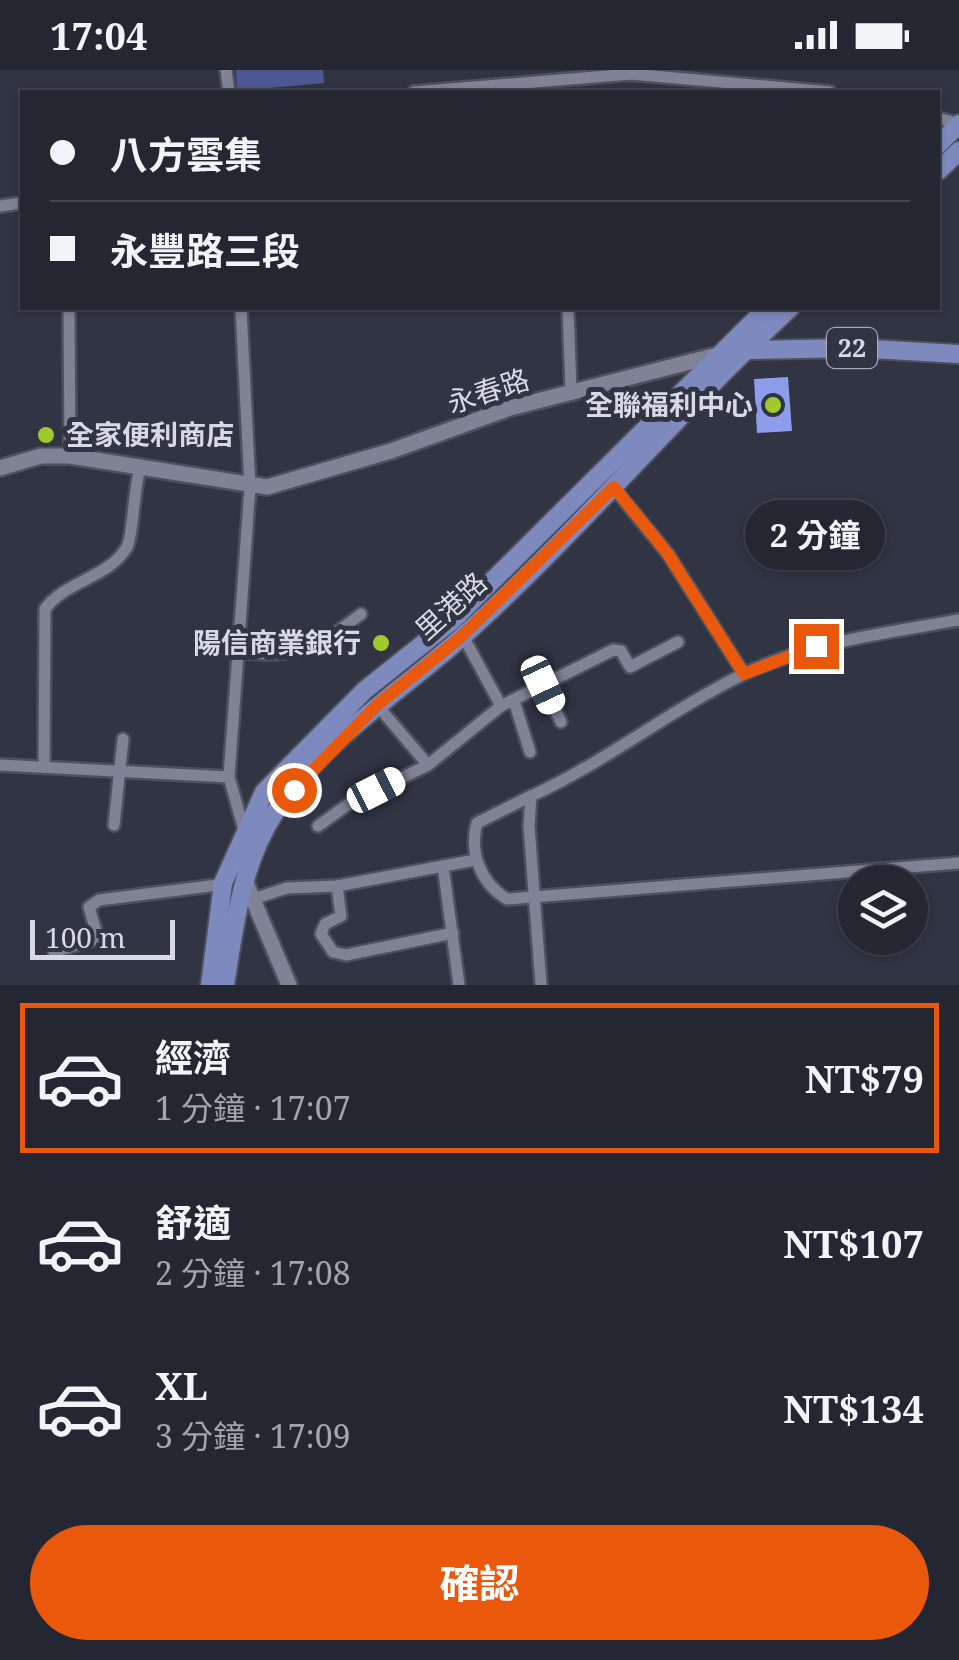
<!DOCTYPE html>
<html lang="zh-TW">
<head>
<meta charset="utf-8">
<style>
  :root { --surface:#242732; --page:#2c2f3a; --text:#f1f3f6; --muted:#a3a5ac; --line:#41444d; --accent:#ea580c }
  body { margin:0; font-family:"Noto Serif","Noto Sans TC",serif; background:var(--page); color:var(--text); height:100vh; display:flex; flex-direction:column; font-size:38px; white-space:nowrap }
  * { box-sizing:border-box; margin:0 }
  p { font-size:32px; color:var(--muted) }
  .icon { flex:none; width:55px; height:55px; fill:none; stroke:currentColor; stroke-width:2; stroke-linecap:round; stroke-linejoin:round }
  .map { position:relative; height:915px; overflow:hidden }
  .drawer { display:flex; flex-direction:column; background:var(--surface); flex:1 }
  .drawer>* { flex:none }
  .hud { position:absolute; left:20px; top:20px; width:920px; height:220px; border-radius:0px; box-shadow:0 2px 8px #0004,0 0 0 2px var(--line); display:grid; align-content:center; height:220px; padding:0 30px; background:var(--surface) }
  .buttons { position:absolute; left:838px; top:795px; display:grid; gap:20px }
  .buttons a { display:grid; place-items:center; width:90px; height:90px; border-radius:50%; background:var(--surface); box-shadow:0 2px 8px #0004,0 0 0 2px var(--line); font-size:50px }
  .scale { position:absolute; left:30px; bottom:25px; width:145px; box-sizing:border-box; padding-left:10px; border:5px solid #d7dae4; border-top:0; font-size:28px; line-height:35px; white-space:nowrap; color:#d7dae4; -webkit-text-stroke:8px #303443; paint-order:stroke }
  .end { position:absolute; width:45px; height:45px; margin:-22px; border:12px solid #ea580c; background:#fff; box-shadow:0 0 0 5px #fff }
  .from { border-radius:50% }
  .bubble { position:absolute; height:70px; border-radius:35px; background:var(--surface); box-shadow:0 2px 8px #0004,0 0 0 2px var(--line); font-size:32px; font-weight:700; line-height:70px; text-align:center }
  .car { position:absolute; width:30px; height:60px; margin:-30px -15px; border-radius:12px; box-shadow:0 0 8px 2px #0007; background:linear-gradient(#fff 24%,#345 0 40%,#fff 0 76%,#345 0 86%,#fff 0) }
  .hud b { display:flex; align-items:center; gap:35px; height:95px; font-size:38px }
  .hud b+b { border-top:2px solid var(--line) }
  .hud i { width:25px; height:25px; background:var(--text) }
  ul { padding:18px 0 0; list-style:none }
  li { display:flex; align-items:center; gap:30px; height:150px; margin:0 20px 15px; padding:0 10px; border:5px solid transparent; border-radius:0px }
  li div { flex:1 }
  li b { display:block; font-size:38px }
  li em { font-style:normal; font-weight:700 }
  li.current { border-color:var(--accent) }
  li>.icon { width:90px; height:90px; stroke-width:1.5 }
  .button { display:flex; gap:20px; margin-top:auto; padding:20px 30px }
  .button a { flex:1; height:115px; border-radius:60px; background:var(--accent); color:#fff; font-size:40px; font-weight:700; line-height:115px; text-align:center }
  .status { display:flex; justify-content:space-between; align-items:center; height:70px; padding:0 50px; background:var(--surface); direction:ltr }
  .status svg { height:28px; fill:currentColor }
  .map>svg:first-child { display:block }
  .green { fill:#4d5892 }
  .building { fill:#8d9ceb }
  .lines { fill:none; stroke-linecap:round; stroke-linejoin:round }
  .street-casing { stroke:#4d505d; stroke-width:16 }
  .secondary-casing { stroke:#4d505d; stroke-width:20 }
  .primary-casing { stroke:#4d505d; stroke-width:22 }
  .street { stroke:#7f8395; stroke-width:11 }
  .secondary { stroke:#7f8395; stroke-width:15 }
  .primary { stroke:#7e89bd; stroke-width:18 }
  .route { stroke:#ea580c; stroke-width:12 }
  .poi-dot { fill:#9eca2e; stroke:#303443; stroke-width:4 }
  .labels { text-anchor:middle; stroke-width:10; stroke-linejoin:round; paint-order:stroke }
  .shield { fill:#303443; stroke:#a5a8b4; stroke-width:2.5 }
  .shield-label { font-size:25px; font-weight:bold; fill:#d7dae4 }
  .street-label { font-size:28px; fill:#d7dae4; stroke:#303443 }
  .poi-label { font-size:28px; font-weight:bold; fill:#d7dae4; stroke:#303443; text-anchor:end }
</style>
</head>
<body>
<div class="status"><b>17:04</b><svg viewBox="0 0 49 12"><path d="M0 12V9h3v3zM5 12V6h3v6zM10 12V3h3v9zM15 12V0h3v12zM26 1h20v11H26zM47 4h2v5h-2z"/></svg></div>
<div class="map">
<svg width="959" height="915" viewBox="0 0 959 915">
  <rect width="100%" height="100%" fill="#303443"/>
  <path class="green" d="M236,0h87l1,13 -87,8z"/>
  <path class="building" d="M788,307l4,54 -35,2 -3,-54z"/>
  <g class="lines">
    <g class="street-casing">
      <g id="street">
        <path d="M226,0l3,22"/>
        <path d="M414,22l217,-18 199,18"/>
        <path d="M938,48l21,6"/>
        <path d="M0,136l22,-3"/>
        <path d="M69,238l1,148"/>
        <path d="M241,238l9,179 -21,290 17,60"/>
        <path d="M568,238l3,83"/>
        <path d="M613,417l55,67 76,120"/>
        <path d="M463,566l38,70"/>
        <path d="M240,582c57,7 77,-4 121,-38"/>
        <path d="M543,615l18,37"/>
        <path d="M514,631l16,51"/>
        <path d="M377,635l51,60"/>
        <path d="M0,695l229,12"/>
        <path d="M44,697l1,-158c20,-28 64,-31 82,-62 6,-11 7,-60 13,-79"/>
        <path d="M531,726l-54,27c-8,28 3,60 30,76l452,-36"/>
        <path d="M114,755l9,-86"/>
        <path d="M318,756l32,-23 78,-38 73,-59 112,-56 8,1 9,16 48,-25"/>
        <path d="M443,796l16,119"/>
        <path d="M337,816l4,30 -16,8 -4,10 12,18 13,3 107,-22"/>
        <path d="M253,829l34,-11 50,-2 138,-26"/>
        <path d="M54,882l44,-14 -9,-31 10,-7 127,-16"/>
        <path d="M541,915l-12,-159 2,-30c75,-34 139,-86 213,-122 67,-32 142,-41 215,-54"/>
      </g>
    </g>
    <g class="secondary-casing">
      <g id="secondary">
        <path d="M0,398l41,-12h29l197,31 124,-36 119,-43 215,-55"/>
        <path d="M244,808l45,107"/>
      </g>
    </g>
    <g class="primary-casing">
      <g id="primary">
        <path d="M938,75l21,-21"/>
        <path d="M938,101l21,-20"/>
        <path d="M744,280l110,-2 105,6"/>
        <path d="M210,915l13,-102 41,-91 101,-102 88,-70 314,-312"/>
        <path d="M225,915c10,-61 16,-121 50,-173 48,-72 125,-120 188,-176 115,-104 214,-223 327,-328"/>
      </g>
    </g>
    <use href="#street" class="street"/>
    <use href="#secondary" class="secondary"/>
    <use href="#primary" class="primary"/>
  </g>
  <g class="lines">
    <path class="route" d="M294,720l83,-85 85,-69 152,-149 54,67 76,120 72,-28"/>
  </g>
  <g class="poi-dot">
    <circle cx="773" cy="335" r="10"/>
    <circle cx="46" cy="365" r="10"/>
    <circle cx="381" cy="573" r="10"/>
  </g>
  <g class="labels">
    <rect class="shield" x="827" y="258" width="50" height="40" rx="8"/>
    <g class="shield-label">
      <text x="852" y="287">22</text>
    </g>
    <g class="street-label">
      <text transform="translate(488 321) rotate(-18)" y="10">永春路</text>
      <text transform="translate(451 536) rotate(-42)" y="10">里港路</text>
    </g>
    <g class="poi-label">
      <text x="753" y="345">全聯福利中心</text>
      <text x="66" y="375" text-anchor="start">全家便利商店</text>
      <text x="361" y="583">陽信商業銀行</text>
    </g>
  </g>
</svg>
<div class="buttons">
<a><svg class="icon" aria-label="layers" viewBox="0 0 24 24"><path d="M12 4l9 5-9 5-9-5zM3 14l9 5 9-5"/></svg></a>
</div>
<div class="scale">100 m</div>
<i class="end from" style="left:294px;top:720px"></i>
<i class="end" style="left:816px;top:576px"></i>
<div class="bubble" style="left:745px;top:430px;width:140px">2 分鐘</div>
<i class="car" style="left:543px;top:615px;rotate:155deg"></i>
<i class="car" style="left:376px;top:720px;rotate:63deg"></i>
<div class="hud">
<b><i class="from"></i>八方雲集</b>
<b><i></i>永豐路三段</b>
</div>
</div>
<section class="drawer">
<ul>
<li class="current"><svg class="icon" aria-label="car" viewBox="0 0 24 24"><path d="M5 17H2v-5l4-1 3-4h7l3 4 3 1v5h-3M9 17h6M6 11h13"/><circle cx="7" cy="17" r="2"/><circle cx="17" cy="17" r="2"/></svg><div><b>經濟</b><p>1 分鐘 · 17:07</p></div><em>NT$79</em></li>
<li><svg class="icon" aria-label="car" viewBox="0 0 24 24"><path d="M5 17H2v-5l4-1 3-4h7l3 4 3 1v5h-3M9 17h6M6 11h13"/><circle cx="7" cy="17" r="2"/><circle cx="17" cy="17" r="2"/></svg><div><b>舒適</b><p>2 分鐘 · 17:08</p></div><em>NT$107</em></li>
<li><svg class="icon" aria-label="car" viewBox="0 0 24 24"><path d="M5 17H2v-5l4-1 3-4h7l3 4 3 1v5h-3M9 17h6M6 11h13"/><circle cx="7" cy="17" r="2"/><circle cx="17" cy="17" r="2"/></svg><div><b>XL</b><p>3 分鐘 · 17:09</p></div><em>NT$134</em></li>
</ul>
<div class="button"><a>確認</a></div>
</section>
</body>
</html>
